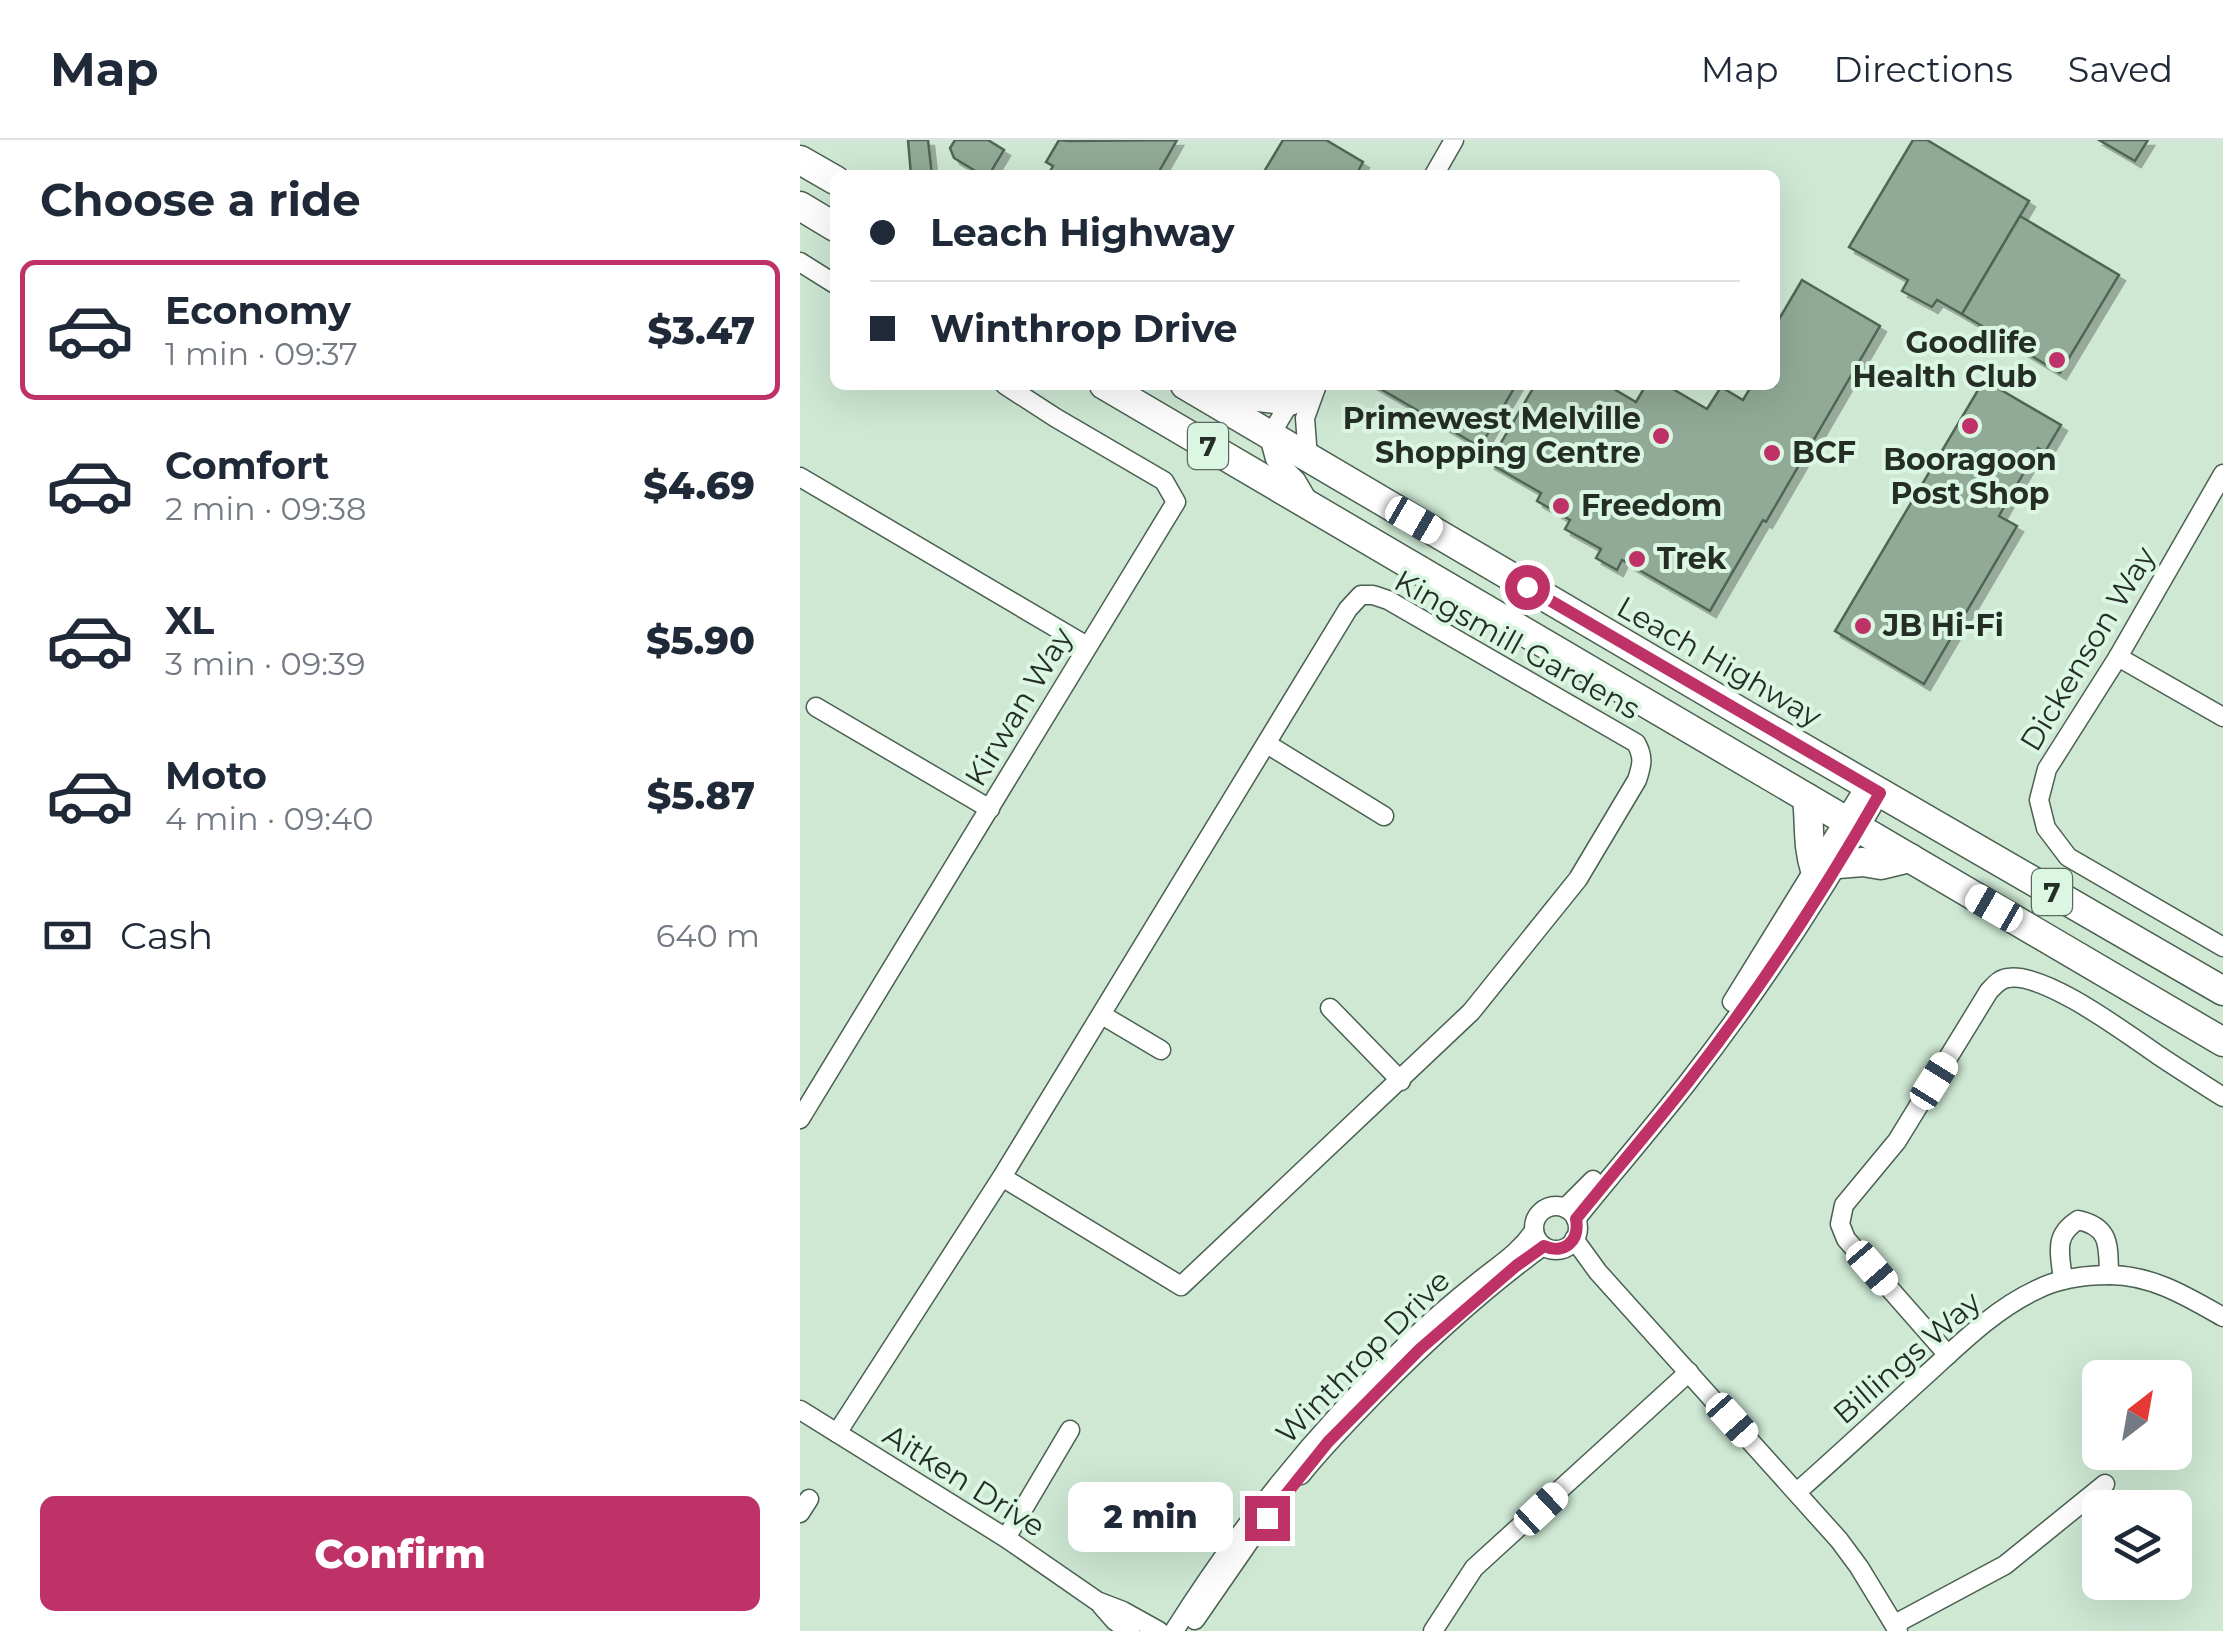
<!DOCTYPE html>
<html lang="en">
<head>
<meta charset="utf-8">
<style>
  :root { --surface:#fff; --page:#f6f6f7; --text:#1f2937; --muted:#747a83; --line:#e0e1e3; --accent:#be3267 }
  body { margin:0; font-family:Montserrat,sans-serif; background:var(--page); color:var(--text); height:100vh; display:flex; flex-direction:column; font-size:38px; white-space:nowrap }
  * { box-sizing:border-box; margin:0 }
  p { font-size:32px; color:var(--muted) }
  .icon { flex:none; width:55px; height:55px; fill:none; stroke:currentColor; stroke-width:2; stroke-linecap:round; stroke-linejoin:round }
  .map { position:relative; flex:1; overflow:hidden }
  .panel { display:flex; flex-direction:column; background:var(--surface); width:800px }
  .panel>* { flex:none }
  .top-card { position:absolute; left:30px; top:30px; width:950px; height:220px; border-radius:15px; box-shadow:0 10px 40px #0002; display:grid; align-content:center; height:220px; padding:0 40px; background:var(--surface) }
  .needle { width:65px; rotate:31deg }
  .controls { position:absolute; left:1282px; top:1220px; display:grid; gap:20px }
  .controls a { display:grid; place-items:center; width:110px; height:110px; border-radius:15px; background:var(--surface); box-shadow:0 10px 40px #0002; font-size:50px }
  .end { position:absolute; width:45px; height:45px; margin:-22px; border:12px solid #be3267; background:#fff; box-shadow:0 0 0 5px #fff }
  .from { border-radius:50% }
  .bubble { position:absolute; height:70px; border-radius:15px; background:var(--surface); box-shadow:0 10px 40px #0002; font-size:32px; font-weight:800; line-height:70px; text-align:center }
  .car { position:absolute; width:30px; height:60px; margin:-30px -15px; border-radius:12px; box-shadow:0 0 8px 2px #0007; background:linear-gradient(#fff 24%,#345 0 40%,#fff 0 76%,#345 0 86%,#fff 0) }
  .top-card b { display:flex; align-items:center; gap:35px; height:95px; font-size:38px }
  .top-card b+b { border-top:2px solid var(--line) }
  .top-card i { width:25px; height:25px; background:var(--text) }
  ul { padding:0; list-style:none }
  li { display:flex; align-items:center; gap:30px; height:140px; margin:0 20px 15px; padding:0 20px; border:5px solid transparent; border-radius:15px }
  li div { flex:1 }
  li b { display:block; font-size:38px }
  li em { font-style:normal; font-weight:800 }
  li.active { border-color:var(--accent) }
  li>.icon { width:90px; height:90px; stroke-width:1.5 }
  h2 { padding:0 40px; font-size:45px; line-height:120px }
  .pay { display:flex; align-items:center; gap:25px; height:110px; padding:0 40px; font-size:38px }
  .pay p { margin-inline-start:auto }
  .button { display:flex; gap:20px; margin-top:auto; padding:20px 40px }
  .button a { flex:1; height:115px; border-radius:15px; background:var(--accent); color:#fff; font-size:40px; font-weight:800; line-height:115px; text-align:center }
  header { display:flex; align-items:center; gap:60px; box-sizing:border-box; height:140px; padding:0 50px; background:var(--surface); border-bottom:2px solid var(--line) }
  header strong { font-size:48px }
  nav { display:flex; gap:55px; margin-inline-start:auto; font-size:35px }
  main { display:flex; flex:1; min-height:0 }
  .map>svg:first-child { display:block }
  .building { fill:#91aa97; stroke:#4f6655; stroke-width:2.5; filter:url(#shadow) }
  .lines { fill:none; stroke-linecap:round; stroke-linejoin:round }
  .minor-casing { stroke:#4a6050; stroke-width:21 }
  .highway-casing { stroke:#4a6050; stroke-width:31 }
  .minor { stroke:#fff; stroke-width:18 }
  .highway { stroke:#fff; stroke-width:28 }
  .route { stroke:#be3267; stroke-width:12 }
  .poi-dot { fill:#be3267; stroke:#dbf6e2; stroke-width:4 }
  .labels { text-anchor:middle; stroke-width:8; stroke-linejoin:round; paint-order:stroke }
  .shield { fill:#dbf6e2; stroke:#5b695e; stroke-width:2.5 }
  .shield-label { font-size:28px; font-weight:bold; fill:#242d26 }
  .poi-label { font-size:30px; font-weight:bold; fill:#242d26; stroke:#dbf6e2; text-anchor:start }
  .street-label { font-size:30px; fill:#242d26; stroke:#dbf6e2 }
</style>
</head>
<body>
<header>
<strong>Map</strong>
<nav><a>Map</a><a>Directions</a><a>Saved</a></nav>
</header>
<main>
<section class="panel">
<h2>Choose a ride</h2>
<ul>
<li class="active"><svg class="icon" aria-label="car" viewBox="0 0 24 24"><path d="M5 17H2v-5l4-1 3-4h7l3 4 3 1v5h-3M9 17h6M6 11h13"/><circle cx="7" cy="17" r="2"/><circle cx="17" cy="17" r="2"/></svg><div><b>Economy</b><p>1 min · 09:37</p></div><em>$3.47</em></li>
<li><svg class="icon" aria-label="car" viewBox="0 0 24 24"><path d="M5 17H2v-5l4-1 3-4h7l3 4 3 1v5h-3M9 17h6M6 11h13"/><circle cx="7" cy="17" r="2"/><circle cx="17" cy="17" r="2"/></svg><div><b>Comfort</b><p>2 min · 09:38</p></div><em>$4.69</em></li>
<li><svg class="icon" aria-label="car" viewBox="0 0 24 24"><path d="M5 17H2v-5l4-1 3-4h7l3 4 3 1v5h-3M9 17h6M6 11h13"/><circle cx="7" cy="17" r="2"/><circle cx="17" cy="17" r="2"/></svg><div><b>XL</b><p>3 min · 09:39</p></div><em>$5.90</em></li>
<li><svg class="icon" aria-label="car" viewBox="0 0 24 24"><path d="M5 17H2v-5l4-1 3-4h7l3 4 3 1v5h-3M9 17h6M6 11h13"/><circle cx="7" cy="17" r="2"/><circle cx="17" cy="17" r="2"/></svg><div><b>Moto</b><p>4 min · 09:40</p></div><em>$5.87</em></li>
</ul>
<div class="pay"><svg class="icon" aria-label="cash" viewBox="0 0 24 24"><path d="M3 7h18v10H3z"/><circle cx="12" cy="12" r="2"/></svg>Cash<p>640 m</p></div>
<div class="button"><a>Confirm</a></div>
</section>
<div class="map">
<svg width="1423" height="1491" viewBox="0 0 1423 1491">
  <defs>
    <filter id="shadow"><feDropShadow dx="6" dy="6" stdDeviation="0" flood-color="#0004"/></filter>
  </defs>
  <rect width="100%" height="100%" fill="#cee8d4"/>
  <g class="building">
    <path d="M108,0h20l4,35h-21z"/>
    <path d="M155,0h33l16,10 -15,25h-7l-28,-17 -4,-10z"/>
    <path d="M259,0l10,1 108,-1 -20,35h-109l5,-9 -7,-4z"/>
    <path d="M483,0h43l37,22 -7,13h-94z"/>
    <path d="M1113,0h14l102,61 -67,113 -25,-14 -5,7 -30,-16 6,-11 -59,-33z"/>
    <path d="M1299,0h49l-13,21z"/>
    <path d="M1220,76l99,59 -59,98 -98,-59z"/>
    <path d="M1002,140l78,46 -114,196 -3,-2 -53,91 -88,-51 -5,10 -21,-12 5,-9 -36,-20 5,-9 -33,-19 4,-8 -52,-30 46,-78h72l29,17 10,-17h20l41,24 14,-22 22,13 9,-15h23v-59z"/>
    <path d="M1184,240l77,45 -16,27 -7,-4 -39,68 18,10 -93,158 -89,-53z"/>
    <path d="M574,245h142l-36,62z"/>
  </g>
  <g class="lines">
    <g class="minor-casing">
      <g id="minor">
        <path d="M634,35l20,-35"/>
        <path d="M0,122l35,22"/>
        <path d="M500,245l-23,39 -6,20 4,15 21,21 13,22"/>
        <path d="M508,318l-3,-40 12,-33"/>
        <path d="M1423,334l-105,183 -71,112 -8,31 7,28 22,29 155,90"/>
        <path d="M0,337l287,169"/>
        <path d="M1318,517l105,60"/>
        <path d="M16,567l174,102"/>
        <path d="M467,604l117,72"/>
        <path d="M932,862l134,-217"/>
        <path d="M530,868l71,73"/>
        <path d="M302,875l59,35"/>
        <path d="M0,979l376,-617 -12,-21 -108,-63 -51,-33"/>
        <circle cx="756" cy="1088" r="22"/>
        <path d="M765,1068l28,-28"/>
        <path d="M776,1079c37,-46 76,-91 112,-137 71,-91 135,-189 192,-289"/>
        <path d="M774,1099l24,33 241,268 20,27 39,64"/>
        <path d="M1263,1140c-3,-27 -10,-44 15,-60 33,7 30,26 31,55"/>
        <path d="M1148,1215l-102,-116 -6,-15 4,-19 53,-64 92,-150c6,-6 10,-12 19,-13 37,-6 119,56 150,77 21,14 43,28 65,42"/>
        <path d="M0,1270l206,128 91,63 26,10 36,20"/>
        <path d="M37,1293l165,-256 346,-568 13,-14h12l15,5 248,143c8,14 6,22 1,37l-59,99 -107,133 -290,274 -179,-109"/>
        <path d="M501,1335c23,-29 48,-54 73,-80 53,-54 109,-105 169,-149"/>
        <path d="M997,1352c44,-39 87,-79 130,-118 33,-30 68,-65 109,-84 21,-11 50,-15 74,-15 42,0 78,22 113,42"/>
        <path d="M0,1373l9,-14"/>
        <path d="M206,1398l64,-108"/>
        <path d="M301,1465l14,16 15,10"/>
        <path d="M395,1480l56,-81"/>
        <path d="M1095,1484l110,-59 100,-81"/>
        <path d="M374,1491c67,-106 145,-203 235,-289 22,-21 45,-41 69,-60 21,-17 41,-29 56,-51"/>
        <path d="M633,1491l41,-63 215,-196"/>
      </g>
    </g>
    <g class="highway-casing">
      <g id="highway">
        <path d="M0,20l35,20"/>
        <path d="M0,66l35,21"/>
        <path d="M304,245l1119,657"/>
        <path d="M385,245l561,330 477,276"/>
        <path d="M408,258l42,-2 40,5"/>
        <path d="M1007,658c3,25 0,48 8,72"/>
        <path d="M1038,724l25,-2 18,3 29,-7"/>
      </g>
    </g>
    <use href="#minor" class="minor"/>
    <use href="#highway" class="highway"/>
  </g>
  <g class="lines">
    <path class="route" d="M467,1378l61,-76 92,-93 96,-83 28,-20c20,9 36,-5 32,-27 37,-46 76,-91 112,-137 71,-91 135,-189 192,-289l-353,-206"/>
  </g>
  <g class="poi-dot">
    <circle cx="1257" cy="220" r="10"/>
    <circle cx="1170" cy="286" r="10"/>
    <circle cx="861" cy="296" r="10"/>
    <circle cx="972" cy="313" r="10"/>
    <circle cx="761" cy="366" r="10"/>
    <circle cx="837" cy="419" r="10"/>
    <circle cx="1063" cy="486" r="10"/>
  </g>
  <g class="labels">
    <g class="shield">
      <rect x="388" y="283" width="40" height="46" rx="8"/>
      <rect x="1232" y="729" width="40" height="46" rx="8"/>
    </g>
    <g class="shield-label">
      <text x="408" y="316">7</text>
      <text x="1252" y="762">7</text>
    </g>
    <g class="poi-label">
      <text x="1237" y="213" text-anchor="end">Goodlife<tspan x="1237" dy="34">Health Club</tspan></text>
      <text x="841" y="289" text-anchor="end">Primewest Melville<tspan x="841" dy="34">Shopping Centre</tspan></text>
      <text x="992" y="323">BCF</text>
      <text x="1170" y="330" text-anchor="middle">Booragoon<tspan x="1170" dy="34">Post Shop</tspan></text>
      <text x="781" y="376">Freedom</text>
      <text x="857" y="429">Trek</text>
      <text x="1083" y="496">JB Hi-Fi</text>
    </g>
    <g class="street-label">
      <text transform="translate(717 505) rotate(29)" y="10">Kingsmill Gardens</text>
      <text transform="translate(1288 509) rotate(-59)" y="10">Dickenson Way</text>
      <text transform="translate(919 522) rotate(30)" y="10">Leach Highway</text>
      <text transform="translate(219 567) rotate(-59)" y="10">Kirwan Way</text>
      <text transform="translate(563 1217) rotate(-45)" y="10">Winthrop Drive</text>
      <text transform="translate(1107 1218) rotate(-41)" y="10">Billings Way</text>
      <text transform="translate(164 1341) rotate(32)" y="10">Aitken Drive</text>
    </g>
  </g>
</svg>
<div class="controls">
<a><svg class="needle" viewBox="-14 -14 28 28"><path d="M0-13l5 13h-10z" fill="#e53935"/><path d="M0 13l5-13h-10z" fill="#747a83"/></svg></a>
<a><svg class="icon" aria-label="layers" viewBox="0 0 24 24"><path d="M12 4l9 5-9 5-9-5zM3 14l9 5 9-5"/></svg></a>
</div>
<i class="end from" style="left:727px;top:447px"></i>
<i class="end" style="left:467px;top:1378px"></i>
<div class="bubble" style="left:268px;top:1342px;width:165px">2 min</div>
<i class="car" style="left:614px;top:380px;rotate:120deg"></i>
<i class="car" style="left:1194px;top:768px;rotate:300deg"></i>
<i class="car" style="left:1134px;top:941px;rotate:32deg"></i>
<i class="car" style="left:1072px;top:1128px;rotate:139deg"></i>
<i class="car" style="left:932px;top:1280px;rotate:138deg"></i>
<i class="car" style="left:741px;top:1369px;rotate:47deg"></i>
<div class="top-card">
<b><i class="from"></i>Leach Highway</b>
<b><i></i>Winthrop Drive</b>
</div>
</div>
</main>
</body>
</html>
